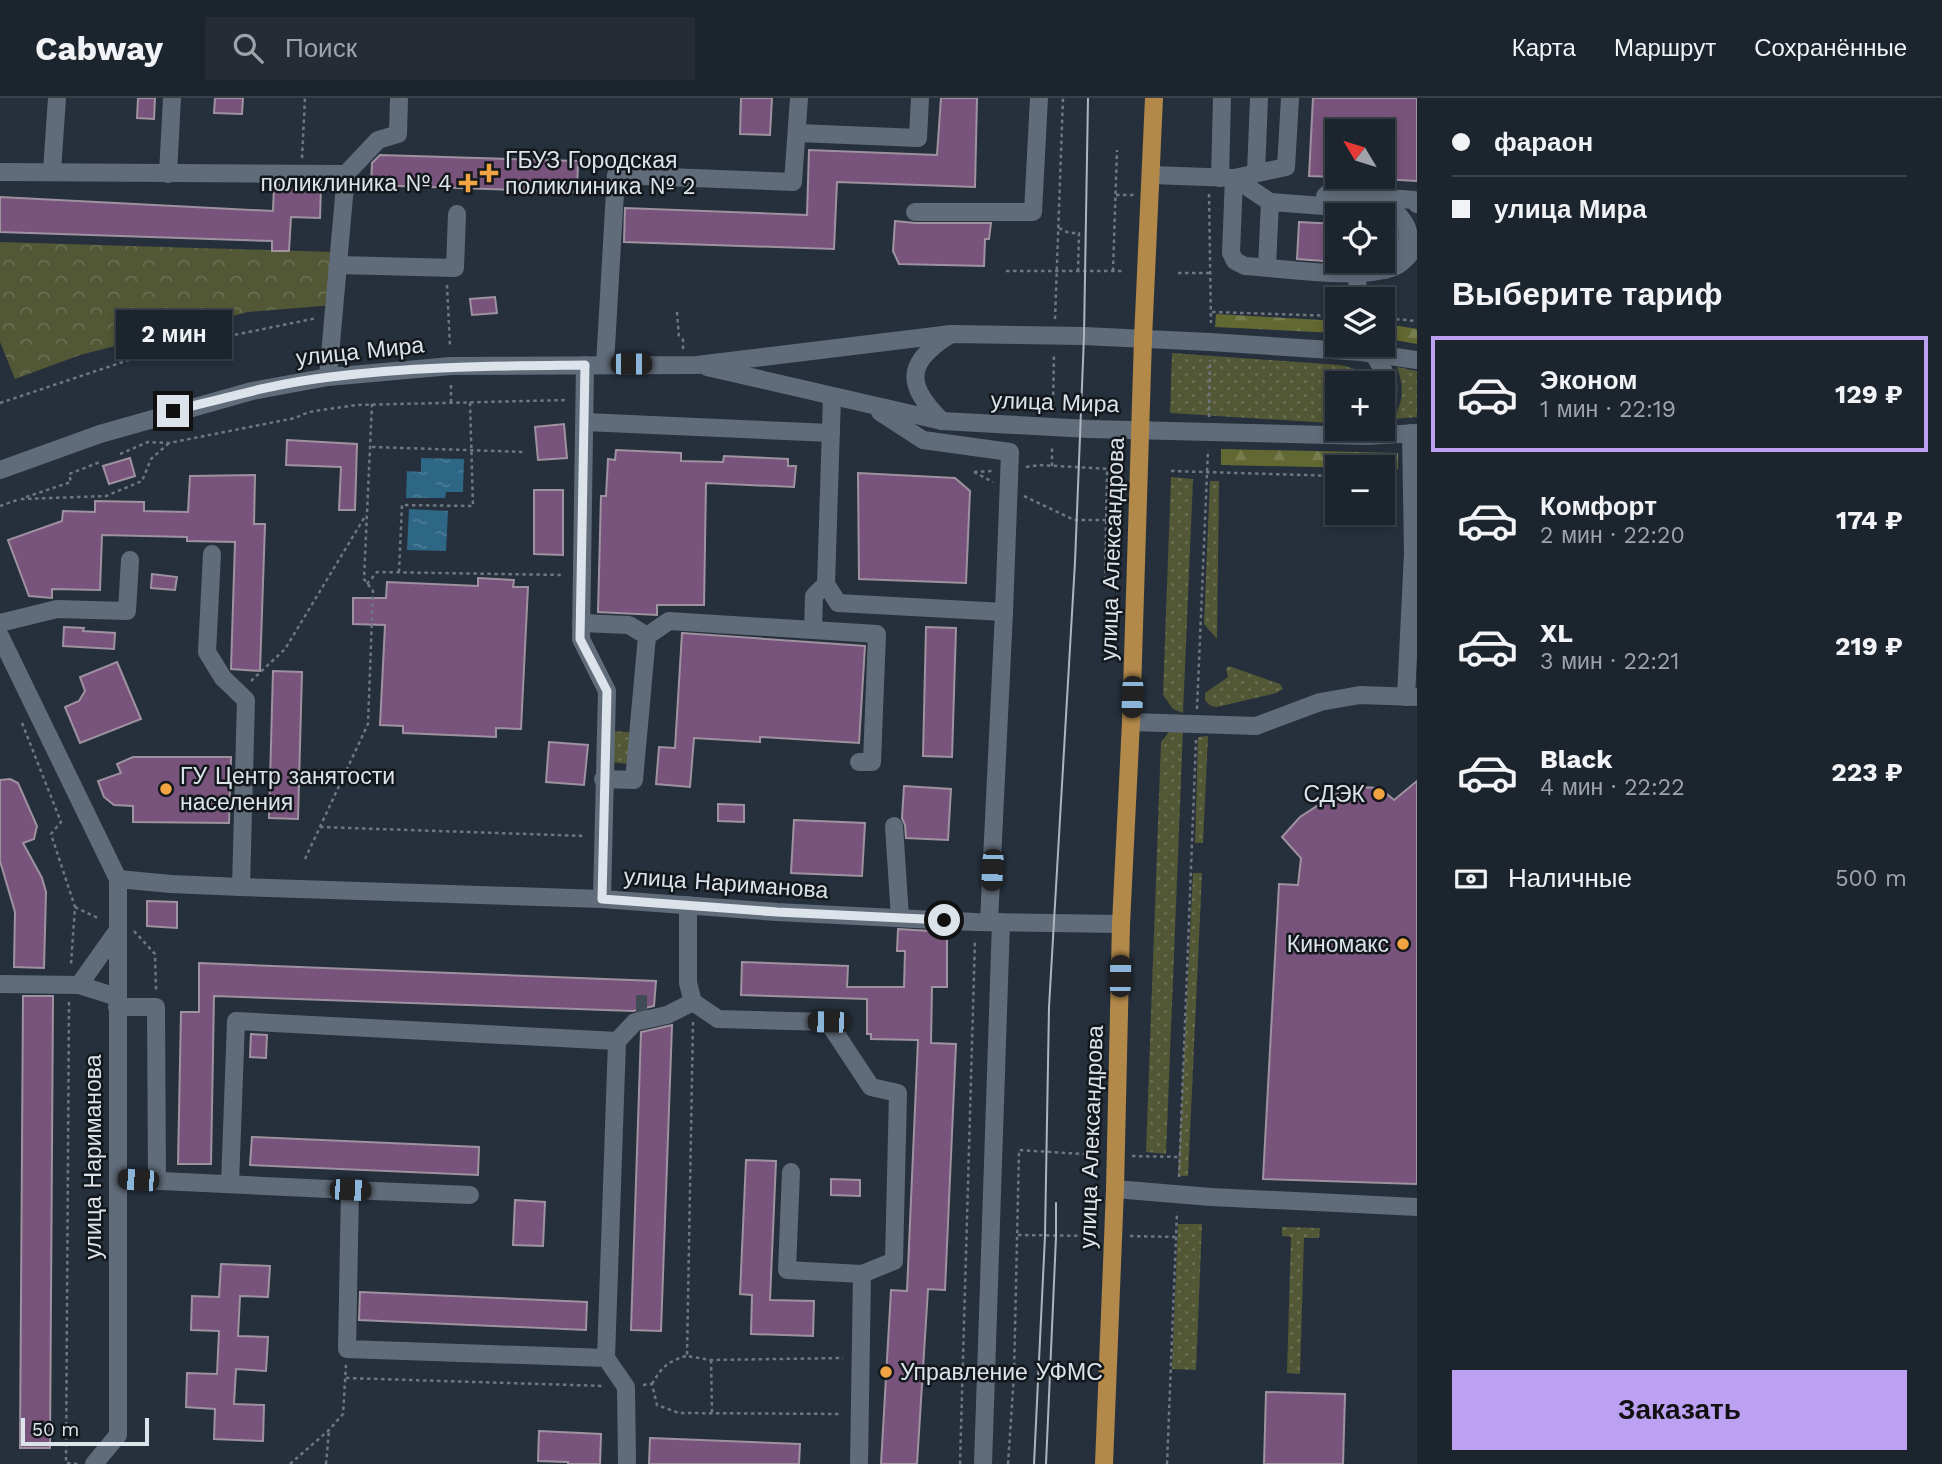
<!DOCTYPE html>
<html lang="ru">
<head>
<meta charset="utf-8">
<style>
  :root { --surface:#1c242d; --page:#252c35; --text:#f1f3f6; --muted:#a0a4aa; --line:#3a4149; --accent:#bca0f2 }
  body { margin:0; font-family:"Work Sans",sans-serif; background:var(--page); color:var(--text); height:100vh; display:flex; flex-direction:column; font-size:26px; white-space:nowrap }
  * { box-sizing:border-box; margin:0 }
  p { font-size:23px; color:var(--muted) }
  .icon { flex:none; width:38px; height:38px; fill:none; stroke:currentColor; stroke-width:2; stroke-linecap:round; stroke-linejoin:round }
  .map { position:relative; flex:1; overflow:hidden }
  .side { display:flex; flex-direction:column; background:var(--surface); width:525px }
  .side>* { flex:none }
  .guide { display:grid; align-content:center; height:154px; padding:0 35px; background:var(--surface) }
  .needle { width:46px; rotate:308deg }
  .buttons { position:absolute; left:1325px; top:21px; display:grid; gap:14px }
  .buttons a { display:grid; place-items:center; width:70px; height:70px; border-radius:0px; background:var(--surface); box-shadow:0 4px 10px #0003,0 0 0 2px var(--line); font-size:35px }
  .scale { position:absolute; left:21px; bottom:18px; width:128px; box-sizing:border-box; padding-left:7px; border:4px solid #dde3eb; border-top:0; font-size:19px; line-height:24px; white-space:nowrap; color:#dde3eb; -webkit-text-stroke:5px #13181d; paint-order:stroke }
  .end { position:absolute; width:32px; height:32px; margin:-16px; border:9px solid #dde3eb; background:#111; box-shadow:0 0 0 4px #111 }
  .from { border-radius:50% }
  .bubble { position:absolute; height:49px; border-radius:0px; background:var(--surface); box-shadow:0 4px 10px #0003,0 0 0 2px var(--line); font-size:23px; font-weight:700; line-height:49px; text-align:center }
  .car { position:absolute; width:21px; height:42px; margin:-21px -10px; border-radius:9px; box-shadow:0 0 5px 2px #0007; background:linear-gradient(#222 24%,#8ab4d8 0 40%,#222 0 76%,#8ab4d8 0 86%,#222 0) }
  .guide b { display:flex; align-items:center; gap:24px; height:66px; font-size:26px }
  .guide b+b { border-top:2px solid var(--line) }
  .guide i { width:18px; height:18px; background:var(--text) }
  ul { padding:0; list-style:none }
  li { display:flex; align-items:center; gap:21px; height:116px; margin:0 14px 10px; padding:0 21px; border:4px solid transparent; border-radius:0px }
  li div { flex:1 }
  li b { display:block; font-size:26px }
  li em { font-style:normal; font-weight:700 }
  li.on { border-color:var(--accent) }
  li>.icon { width:63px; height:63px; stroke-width:1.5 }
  h2 { padding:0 35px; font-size:32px; line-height:84px }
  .pay { display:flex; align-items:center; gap:18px; height:77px; padding:0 35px; font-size:26px }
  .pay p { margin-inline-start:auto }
  .cta { display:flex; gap:14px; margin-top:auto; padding:14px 35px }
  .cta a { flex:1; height:80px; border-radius:0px; background:var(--accent); color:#111; font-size:28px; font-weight:700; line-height:80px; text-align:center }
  header { display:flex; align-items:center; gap:42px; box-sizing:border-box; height:98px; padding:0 35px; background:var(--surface); border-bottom:2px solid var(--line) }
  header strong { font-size:33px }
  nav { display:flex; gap:38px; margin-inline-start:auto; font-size:24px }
  .search { width:490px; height:63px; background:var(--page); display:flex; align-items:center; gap:18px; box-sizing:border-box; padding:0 24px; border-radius:0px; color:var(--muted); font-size:26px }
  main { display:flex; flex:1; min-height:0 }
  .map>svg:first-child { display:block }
  .grass { fill:url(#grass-dots) }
  .forest { fill:url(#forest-firs) }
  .park { fill:url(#park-crowns) }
  .water { fill:url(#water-ripples) }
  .building { fill:#78537b; stroke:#9f92a0; stroke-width:2 }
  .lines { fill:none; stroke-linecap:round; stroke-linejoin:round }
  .minor-tunnel { stroke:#414b56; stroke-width:18; stroke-dasharray:18 9; stroke-linecap:butt }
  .path { stroke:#6e7781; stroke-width:2.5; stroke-dasharray:3.5 3.5; stroke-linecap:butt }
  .minor { stroke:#616c7a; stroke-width:18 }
  .major { stroke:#b28949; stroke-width:18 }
  .tram { stroke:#adb4bd; stroke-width:2 }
  .route { stroke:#dde3eb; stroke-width:9 }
  .poi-dot { fill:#f3a442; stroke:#13181d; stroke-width:2.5 }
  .labels { text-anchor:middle; stroke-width:5; stroke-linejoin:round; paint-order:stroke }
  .poi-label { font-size:23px; fill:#dde3eb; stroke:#13181d; text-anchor:start }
  .street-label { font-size:23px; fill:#dde3eb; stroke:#13181d }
</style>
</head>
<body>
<header>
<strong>Cabway</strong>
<div class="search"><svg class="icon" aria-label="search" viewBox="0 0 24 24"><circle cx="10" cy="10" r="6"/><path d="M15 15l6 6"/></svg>Поиск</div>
<nav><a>Карта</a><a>Маршрут</a><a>Сохранённые</a></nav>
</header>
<main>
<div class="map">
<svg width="1417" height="1366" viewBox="0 0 1417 1366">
  <defs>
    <pattern id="grass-dots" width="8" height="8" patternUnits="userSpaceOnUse" patternTransform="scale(1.75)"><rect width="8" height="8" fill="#525735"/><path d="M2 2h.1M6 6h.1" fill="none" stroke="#6a6f52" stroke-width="1.8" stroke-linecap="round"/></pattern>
    <pattern id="forest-firs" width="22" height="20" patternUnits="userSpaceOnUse" patternTransform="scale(1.75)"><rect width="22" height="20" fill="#626832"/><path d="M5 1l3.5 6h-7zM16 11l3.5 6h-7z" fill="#787d50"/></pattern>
    <pattern id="park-crowns" width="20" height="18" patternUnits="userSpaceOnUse" patternTransform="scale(1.75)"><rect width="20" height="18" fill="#525735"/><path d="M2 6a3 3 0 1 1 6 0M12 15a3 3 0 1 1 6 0" fill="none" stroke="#6a6f52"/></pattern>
    <pattern id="water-ripples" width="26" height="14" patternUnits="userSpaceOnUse" patternTransform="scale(1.75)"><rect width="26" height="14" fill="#2e6685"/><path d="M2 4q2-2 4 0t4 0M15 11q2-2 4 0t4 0" fill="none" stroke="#4c7c96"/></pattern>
  </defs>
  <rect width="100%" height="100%" fill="#26303c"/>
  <g class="grass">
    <path d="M1172,255l168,12c13,3 23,5 27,18h-30v38l-7,2 -160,-10z"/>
    <path d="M1397,269l20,4v46l-24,2c11,-18 11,-32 4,-52z"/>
    <path d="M1171,379l22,2 -10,234 -10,-4 -10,-14z"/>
    <path d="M1210,383h9l-2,158 -13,-15z"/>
    <path d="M1229,568l51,18 3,5 -7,4 -59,14 -6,-1 -6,-6v-7l23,-16 -2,-8z"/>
    <path d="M1183,632l-17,424 -20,-2 15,-410 8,-10z"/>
    <path d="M612,633l17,1 4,4 -5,28 -17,-2z"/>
    <path d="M1208,638l-5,107h-8l3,-106z"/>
    <path d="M1193,775h9l-14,303h-10z"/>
    <path d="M1178,1126h24l-6,146 -24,-1z"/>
    <path d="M1282,1129l38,1 -1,10h-15l-4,136 -13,-1 4,-136 -9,-1z"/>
  </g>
  <g class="forest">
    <path d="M1216,216l121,7v12l-122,-6z"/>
    <path d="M1382,225l35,6v15l-34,-6z"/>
    <path d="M1221,351l177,4v16l-177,-4z"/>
  </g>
  <path class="park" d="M0,144l335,10 -1,53 -86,7 -168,43 -65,24 -15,-37z"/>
  <g class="water">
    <path d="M421,360l43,1 -1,33h-17l-1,6h-39l1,-27 14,1z"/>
    <path d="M409,411l39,2 -2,40 -39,-1z"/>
  </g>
  <g class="building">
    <path d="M138,0h17l-1,21 -17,-1z"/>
    <path d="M215,0h28l-1,16 -28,-1z"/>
    <path d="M741,0h31l-2,37 -30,-1z"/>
    <path d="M941,0h36l-2,89 -138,-5 -3,67 -210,-7 1,-34 182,7 2,-65 128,5z"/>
    <path d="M1313,0h104v83l-35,-2v-48h-45v46l-28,-1z"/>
    <path d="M380,57l198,6 -1,31 -206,-7 1,-22z"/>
    <path d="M274,87h47l-1,33 -29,-1 -2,34h-17v-10l-272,-9v-35l273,14z"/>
    <path d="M895,123l20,2h76l-2,16h-4l-1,27 -85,-2 -6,-13z"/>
    <path d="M1299,124l38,2v38l-40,-3z"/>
    <path d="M495,199l2,16 -25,2 -2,-16z"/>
    <path d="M564,326l3,34 -29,2 -3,-33z"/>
    <path d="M287,342l70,4 -2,66h-16l2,-43 -55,-2z"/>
    <path d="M616,352l65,3v8l42,1 1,-6 64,3v7h8l-2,21 -88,-4 -2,122h-47v10l-59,-3 3,-116h5l2,-37 7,1z"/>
    <path d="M130,360l5,18 -26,8 -6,-18z"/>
    <path d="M858,375l97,5 15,13 -4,92 -107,-4z"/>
    <path d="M255,377l-1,49h11l-5,147 -29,-2 4,-127 -48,-1v-4l-85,-2 -2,55 -48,-1v9l-23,-2 -21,-56 54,-19 1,-10 32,1v-11l49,1v9l44,1 2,-36z"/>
    <path d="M534,392h29v65l-29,-1z"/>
    <path d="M152,476l25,3 -2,13 -24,-2z"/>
    <path d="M478,480l36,2 -1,7h15l-7,142 -25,-1v9l-93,-4v-7l-23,-1 5,-100 -32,-1v-26h33l1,-16 91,4z"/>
    <path d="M64,529l20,1 -1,3 32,2 -1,16 -51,-3z"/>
    <path d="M926,529l30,1 -4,129 -29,-1z"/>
    <path d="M682,535l183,13 -6,97 -99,-6v5l-66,-4 -4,49 -34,-3 3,-37 16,1z"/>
    <path d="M117,564l24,57 -61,24 -15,-36 14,-6 6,-10 -5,-14z"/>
    <path d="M273,573l29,1 -4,147 -29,-1z"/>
    <path d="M549,644l39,3 -4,40 -38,-3z"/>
    <path d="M133,659h98l-2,66 -96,-1v-16l-19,-1 -10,-8 -6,-16 23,-8 -4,-9z"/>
    <path d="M10,681l8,4 19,43 -3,13 -11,4 19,35 4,14 -2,76 -30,-1 1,-55 -15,-51v-81z"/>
    <path d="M1417,683v403l-154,-5 16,-295 19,1 3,-27 -19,-21 18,-20 34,-22 25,-8 21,1 14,12z"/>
    <path d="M904,688l47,3 -3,51 -42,-2 -1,-13 -3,-7z"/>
    <path d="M718,706l26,1v17l-26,-1z"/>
    <path d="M794,722l71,3 -3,53 -71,-3z"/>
    <path d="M147,803l30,1v26l-30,-2z"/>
    <path d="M898,831l49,3v55h-15l-1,56 25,1 -11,246 -17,-1 -11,175h-36l10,-174 16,1 11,-251 -47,-1v-5h-4v-35l-126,-4 1,-33 106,4 -1,21h57l1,-36h-8z"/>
    <path d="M199,865l457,18 -2,25 -21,5 -419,-15 -3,168h-33l3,-152h18z"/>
    <path d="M23,898h30l-3,452h-30z"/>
    <path d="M672,927l-11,306 -30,-1 10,-298z"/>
    <path d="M251,936l16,1 -1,23 -16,-1z"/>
    <path d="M252,1039l227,10 -1,28 -228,-10z"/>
    <path d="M746,1062l30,1 -6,139 44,1 -1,35 -62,-2 1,-39 -12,-1z"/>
    <path d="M831,1081l29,1v16l-29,-1z"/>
    <path d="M515,1102l30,2 -2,44 -30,-1z"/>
    <path d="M221,1166l49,2 -2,31 -28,-1 -2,40 30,1 -2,34 -30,-2 -2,35 30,1 -1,36 -49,-2 1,-30 -29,-2 1,-34 30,1 2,-43 -28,-1 1,-34 27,1z"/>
    <path d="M360,1194l227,10 -1,28 -227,-10z"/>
    <path d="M1266,1294l79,2 -2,70h-79z"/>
    <path d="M539,1333l62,3 -1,30h-32v-2l-30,-1z"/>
    <path d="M650,1340l150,6 -1,20h-150z"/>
  </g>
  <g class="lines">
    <path class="minor-tunnel" d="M636,906h11"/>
    <g class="path">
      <path d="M302,60l3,-60"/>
      <path d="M1209,96l2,129"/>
      <path d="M1116,97h18"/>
      <path d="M1059,130l10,5h10l-1,38"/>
      <path d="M1006,173h116"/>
      <path d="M1113,173l4,-121"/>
      <path d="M1178,175h34"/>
      <path d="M447,187l3,62"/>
      <path d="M677,214l2,26"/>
      <path d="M1212,214l125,4"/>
      <path d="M1382,220l35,3"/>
      <path d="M1055,221l8,-221"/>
      <path d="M683,251v-11"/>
      <path d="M451,287v17"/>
      <path d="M0,305l156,-52 161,-33"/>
      <path d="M1053,311l1,-56"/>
      <path d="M1209,319l1,-57"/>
      <path d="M372,349l154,5"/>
      <path d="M120,356l28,-12 21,1 126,-25 14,-6 47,-7 212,-5"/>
      <path d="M1052,368v-21"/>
      <path d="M1026,369l13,-2 72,4"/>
      <path d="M1171,373l166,5"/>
      <path d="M974,374l19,10"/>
      <path d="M974,374l18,-1"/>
      <path d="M1382,379h11"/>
      <path d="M1024,398l50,24h32"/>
      <path d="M26,399l45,-15 -2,-8 31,-12"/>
      <path d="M21,401l85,-3 36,-15 9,-22 18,-16"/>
      <path d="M0,408l20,-7"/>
      <path d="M1105,449h14"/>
      <path d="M399,474l3,-67 71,1 -3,-104"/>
      <path d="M1105,482l2,-111"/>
      <path d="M367,486l10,-12 187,3"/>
      <path d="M251,583l34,-32 81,-134"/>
      <path d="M1197,611l11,-259"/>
      <path d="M22,625l39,99 -10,12 24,73 -4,57"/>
      <path d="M320,729l266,9"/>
      <path d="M305,761l63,-135 5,-133 -9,-12 8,-175"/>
      <path d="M75,809l25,12"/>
      <path d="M134,833l21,23 1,36"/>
      <path d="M69,904l-3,461 12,1"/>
      <path d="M693,924l-6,334 24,4 132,-2"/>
      <path d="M1132,1058l46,1"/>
      <path d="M1179,1079l17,-437"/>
      <path d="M1018,1137l77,1"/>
      <path d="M1130,1138l46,1"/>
      <path d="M711,1262l1,52"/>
      <path d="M346,1280l259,8"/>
      <path d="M652,1286c9,-16 16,-23 34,-28"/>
      <path d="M643,1287l9,-1 5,21 22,8 163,1"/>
      <path d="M290,1366l39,-34 14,-16 3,-49"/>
      <path d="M326,1366l3,-34"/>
      <path d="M960,1366l15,-525"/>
      <path d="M1008,1366l6,-89 5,-225 79,5"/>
      <path d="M1167,1366l10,-252"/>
    </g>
    <g class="minor">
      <path d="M798,35l120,5 2,-40"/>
      <path d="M52,73l5,-73"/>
      <path d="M0,74l346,2 -18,203"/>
      <path d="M1256,75l3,-75"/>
      <path d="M168,76l4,-76"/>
      <path d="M346,76l32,-34 20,-6 1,-36"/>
      <path d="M1152,77l82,3 52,-11 4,-69"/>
      <path d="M1220,80l2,-80"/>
      <path d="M1234,80l-3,75 4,8 10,5c36,2 123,16 153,-1 7,-4 13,-13 19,-19"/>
      <path d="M1234,80l36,24"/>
      <path d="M1325,98l3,-3 86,7 3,4"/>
      <path d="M915,114h118l6,-114"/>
      <path d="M1382,122l8,14 -5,36"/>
      <path d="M339,167l116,3 2,-54"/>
      <path d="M1267,169l3,-65 108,8 15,-1c19,19 18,25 9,49"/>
      <path d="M1357,175l1,26"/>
      <path d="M1373,255c17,27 20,32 9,63"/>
      <path d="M605,266l11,-189 177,7 6,-84"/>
      <path d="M585,267l-4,274 26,52 -5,208"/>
      <path d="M707,269l235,54 147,8 278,7 50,-3"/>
      <path d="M832,299l-6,187 12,19 166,9 6,-160 -87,-12 -43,-28"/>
      <path d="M942,323c-35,-34 -38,-57 6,-85"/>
      <path d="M585,324l246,11"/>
      <path d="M0,372l100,-36 152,-43 76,-14 123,-11 246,-1 254,-31 133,2 126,6 151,10 56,8"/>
      <path d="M212,456l-5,98 16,26 23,22 -5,187"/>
      <path d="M0,525l57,-14 70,2 3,-51"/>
      <path d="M581,525l48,2 18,11 -13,144 -31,-1"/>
      <path d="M813,532l1,-34 12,-12"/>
      <path d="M0,538l118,243v556l-24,29"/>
      <path d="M647,538l22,-15 208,13 -5,128h-13"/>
      <path d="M1406,599l7,-144 -2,-120"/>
      <path d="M1131,624l125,4 64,-24 40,-7 57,2"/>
      <path d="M894,728l6,92"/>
      <path d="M118,781l53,5 70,3 361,12 175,13 198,10 146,2"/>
      <path d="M688,807v78l5,19 25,17 110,3 43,65 27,6 -4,168 -32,13 -3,190"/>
      <path d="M989,824l15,-310"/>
      <path d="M0,886l79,1 38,12"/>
      <path d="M79,887l39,-55"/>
      <path d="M117,909h39l1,174"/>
      <path d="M617,943l18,-19 32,-7 26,-13"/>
      <path d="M791,1074l-4,98 75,4"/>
      <path d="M119,1081l231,11 -3,159 259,9 20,29 1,77"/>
      <path d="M230,1086l6,-163 381,20 -11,317"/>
      <path d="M1115,1091l96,8 206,10"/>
      <path d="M350,1092l120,5"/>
      <path d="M983,1366l18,-542"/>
    </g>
    <path class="major" d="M1104,1366l11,-275 6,-265 10,-202 12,-383 11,-241"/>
    <g class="tram">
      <path d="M1034,1366l11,-228 4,-229 26,-445 9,-226 4,-238"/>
      <path d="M1046,1366l10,-227v-34"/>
    </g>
  </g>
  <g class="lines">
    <path class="route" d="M173,313c52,-13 104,-28 157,-34 85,-11 170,-11 255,-12l-5,274 27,52 -5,208 175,13 167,8"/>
  </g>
  <g class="poi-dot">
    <path d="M485.5 64.5h7v7h7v7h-7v7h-7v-7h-7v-7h7z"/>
    <path d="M464.5 74.5h7v7h7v7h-7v7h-7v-7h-7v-7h7z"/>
    <circle cx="166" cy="691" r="7"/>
    <circle cx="1379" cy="696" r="7"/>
    <circle cx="1403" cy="846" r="7"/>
    <circle cx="886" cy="1274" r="7"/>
  </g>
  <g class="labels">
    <g class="poi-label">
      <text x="505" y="70">ГБУЗ Городская<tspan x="505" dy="26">поликлиника № 2</tspan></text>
      <text x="452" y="93" text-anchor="end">поликлиника № 4</text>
      <text x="180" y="686">ГУ Центр занятости<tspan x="180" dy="26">населения</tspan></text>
      <text x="1365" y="704" text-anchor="end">СДЭК</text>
      <text x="1389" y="854" text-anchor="end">Киномакс</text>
      <text x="900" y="1282">Управление УФМС</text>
    </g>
    <g class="street-label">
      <text transform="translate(360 253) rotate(-6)" y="8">улица Мира</text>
      <text transform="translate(1055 304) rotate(2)" y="8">улица Мира</text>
      <text transform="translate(1112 451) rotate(-88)" y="8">улица Александрова</text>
      <text transform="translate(726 785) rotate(4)" y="8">улица Нариманова</text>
      <text transform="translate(1091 1039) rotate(-88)" y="8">улица Александрова</text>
      <text transform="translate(93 1059) rotate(-90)" y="8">улица Нариманова</text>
    </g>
  </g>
</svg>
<div class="buttons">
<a><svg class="needle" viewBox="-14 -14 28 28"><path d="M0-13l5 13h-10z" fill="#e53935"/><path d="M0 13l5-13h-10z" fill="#a0a4aa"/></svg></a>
<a><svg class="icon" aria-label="locate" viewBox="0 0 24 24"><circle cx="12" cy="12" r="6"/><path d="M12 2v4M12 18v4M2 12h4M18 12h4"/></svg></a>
<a><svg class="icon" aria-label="layers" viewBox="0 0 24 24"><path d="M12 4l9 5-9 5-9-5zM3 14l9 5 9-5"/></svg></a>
<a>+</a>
<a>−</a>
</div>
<div class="scale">50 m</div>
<i class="end from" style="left:944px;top:822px"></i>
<i class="end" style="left:173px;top:313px"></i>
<div class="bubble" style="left:116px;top:212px;width:116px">2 мин</div>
<i class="car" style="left:631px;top:266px;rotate:90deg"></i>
<i class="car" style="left:1132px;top:599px;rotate:182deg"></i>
<i class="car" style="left:992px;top:772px;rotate:183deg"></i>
<i class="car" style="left:1120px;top:878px;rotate:1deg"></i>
<i class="car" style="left:828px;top:924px;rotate:271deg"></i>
<i class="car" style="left:138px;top:1082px;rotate:274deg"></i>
<i class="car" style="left:350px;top:1092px;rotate:92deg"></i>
</div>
<section class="side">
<div class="guide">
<b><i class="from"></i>фараон</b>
<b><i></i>улица Мира</b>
</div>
<h2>Выберите тариф</h2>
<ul>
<li class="on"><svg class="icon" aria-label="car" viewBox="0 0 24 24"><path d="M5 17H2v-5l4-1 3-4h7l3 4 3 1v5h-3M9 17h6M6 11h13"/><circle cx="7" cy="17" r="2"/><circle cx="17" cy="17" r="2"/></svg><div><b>Эконом</b><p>1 мин · 22:19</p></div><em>129 ₽</em></li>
<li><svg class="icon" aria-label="car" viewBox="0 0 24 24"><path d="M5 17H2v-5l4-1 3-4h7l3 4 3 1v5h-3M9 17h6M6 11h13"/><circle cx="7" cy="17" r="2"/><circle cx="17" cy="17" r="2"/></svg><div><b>Комфорт</b><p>2 мин · 22:20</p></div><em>174 ₽</em></li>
<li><svg class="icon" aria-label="car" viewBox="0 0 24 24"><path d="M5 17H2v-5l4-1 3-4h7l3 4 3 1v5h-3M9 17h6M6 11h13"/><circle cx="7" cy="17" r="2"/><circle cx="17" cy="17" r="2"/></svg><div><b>XL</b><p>3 мин · 22:21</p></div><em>219 ₽</em></li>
<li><svg class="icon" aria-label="car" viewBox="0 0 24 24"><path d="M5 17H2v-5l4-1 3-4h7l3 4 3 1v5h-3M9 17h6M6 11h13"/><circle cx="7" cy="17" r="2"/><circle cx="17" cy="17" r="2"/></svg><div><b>Black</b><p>4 мин · 22:22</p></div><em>223 ₽</em></li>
</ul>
<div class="pay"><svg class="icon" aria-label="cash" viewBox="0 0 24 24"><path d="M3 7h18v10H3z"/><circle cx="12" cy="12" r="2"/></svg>Наличные<p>500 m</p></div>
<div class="cta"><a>Заказать</a></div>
</section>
</main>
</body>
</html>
